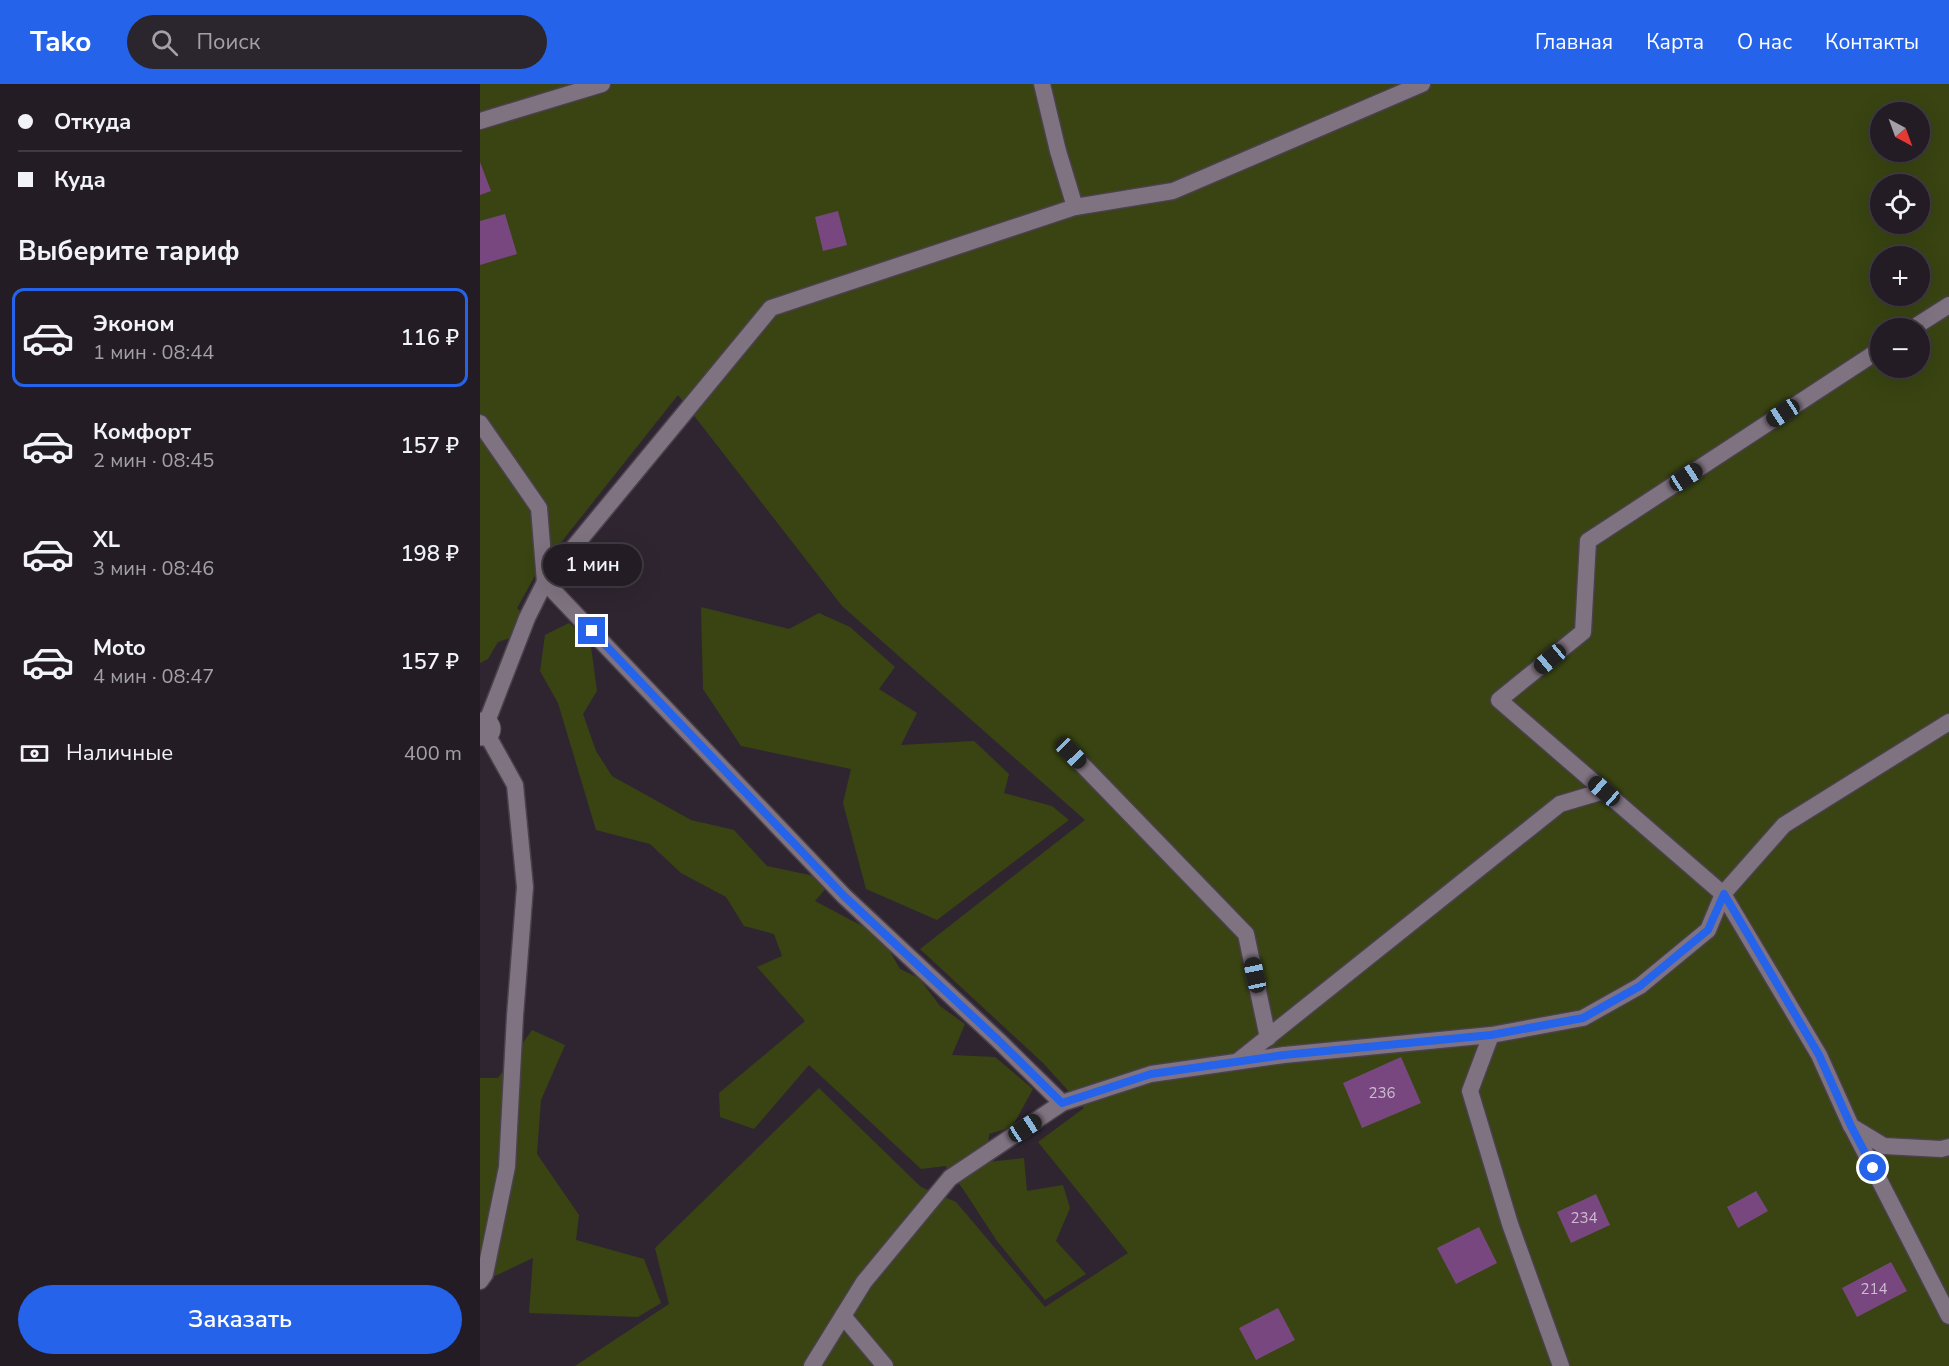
<!DOCTYPE html>
<html lang="ru">
<head>
<meta charset="utf-8">
<style>
  :root { --surface:#231c25; --page:#2b252d; --text:#f1f3f6; --muted:#a3a1a7; --line:#403a42; --accent:#2563eb }
  body { margin:0; font-family:"Nunito Sans",sans-serif; background:var(--page); color:var(--text); height:100vh; display:flex; flex-direction:column; font-size:22px; white-space:nowrap }
  * { box-sizing:border-box; margin:0 }
  p { font-size:20px; color:var(--muted) }
  .icon { flex:none; width:33px; height:33px; fill:none; stroke:currentColor; stroke-width:2; stroke-linecap:round; stroke-linejoin:round }
  .map { position:relative; flex:1; overflow:hidden }
  .drawer { display:flex; flex-direction:column; background:var(--surface); width:480px }
  .drawer>* { flex:none }
  .top-card { display:grid; align-content:center; height:132px; padding:0 18px; background:var(--surface) }
  .needle { width:39px; rotate:139deg }
  .fabs { position:absolute; left:1390px; top:18px; display:grid; gap:12px }
  .fabs a { display:grid; place-items:center; width:60px; height:60px; border-radius:50%; background:var(--surface); box-shadow:0 6px 24px #0002,0 0 0 2px var(--line); font-size:30px }
  .end { position:absolute; width:27px; height:27px; margin:-14px; border:8px solid #2563eb; background:#fff; box-shadow:0 0 0 3px #fff }
  .from { border-radius:50% }
  .bubble { position:absolute; height:42px; border-radius:21px; background:var(--surface); box-shadow:0 6px 24px #0002,0 0 0 2px var(--line); font-size:20px; font-weight:600; line-height:42px; text-align:center }
  .car { position:absolute; width:18px; height:36px; margin:-18px -9px; border-radius:8px; box-shadow:0 0 4px 2px #0007; background:linear-gradient(#222 24%,#8ab4d8 0 40%,#222 0 76%,#8ab4d8 0 86%,#222 0) }
  .top-card b { display:flex; align-items:center; gap:21px; height:57px; font-size:22px }
  .top-card b+b { border-top:2px solid var(--line) }
  .top-card i { width:15px; height:15px; background:var(--text) }
  ul { padding:0; list-style:none }
  li { display:flex; align-items:center; gap:18px; height:99px; margin:0 12px 9px; padding:0 6px; border:3px solid transparent; border-radius:12px }
  li div { flex:1 }
  li b { display:block; font-size:22px }
  li em { font-style:normal; font-weight:600 }
  li.on { border-color:var(--accent) }
  li>.icon { width:54px; height:54px; stroke-width:1.5 }
  h2 { padding:0 18px; font-size:27px; line-height:72px }
  .pay { display:flex; align-items:center; gap:15px; height:66px; padding:0 18px; font-size:22px }
  .pay p { margin-inline-start:auto }
  .action { display:flex; gap:12px; margin-top:auto; padding:12px 18px }
  .action a { flex:1; height:69px; border-radius:36px; background:var(--accent); color:#fff; font-size:24px; font-weight:600; line-height:69px; text-align:center }
  header { display:flex; align-items:center; gap:36px; box-sizing:border-box; height:84px; padding:0 30px; background:var(--accent); color:#fff }
  header strong { font-size:28px }
  nav { display:flex; gap:33px; margin-inline-start:auto; font-size:21px }
  .search { width:420px; height:54px; background:var(--page); display:flex; align-items:center; gap:15px; box-sizing:border-box; padding:0 21px; border-radius:33px; color:var(--muted); font-size:22px }
  main { display:flex; flex:1; min-height:0 }
  .map>svg:first-child { display:block }
  .green { fill:#394412; fill-rule:evenodd }
  .building { fill:#784780 }
  .lines { fill:none; stroke-linecap:round; stroke-linejoin:round }
  .service-casing { stroke:#49414b; stroke-width:19 }
  .minor-casing { stroke:#49414b; stroke-width:35 }
  .service { stroke:#807381; stroke-width:16 }
  .minor { stroke:#807381; stroke-width:33 }
  .route { stroke:#2563eb; stroke-width:8 }
  .labels { text-anchor:middle; stroke-width:6; stroke-linejoin:round; paint-order:stroke }
  .number-label { font-size:15px; fill:#cdbbd0 }
</style>
</head>
<body>
<header>
<strong>Tako</strong>
<div class="search"><svg class="icon" aria-label="search" viewBox="0 0 24 24"><circle cx="10" cy="10" r="6"/><path d="M15 15l6 6"/></svg>Поиск</div>
<nav><a>Главная</a><a>Карта</a><a>О нас</a><a>Контакты</a></nav>
</header>
<main>
<section class="drawer">
<div class="top-card">
<b><i class="from"></i>Откуда</b>
<b><i></i>Куда</b>
</div>
<h2>Выберите тариф</h2>
<ul>
<li class="on"><svg class="icon" aria-label="car" viewBox="0 0 24 24"><path d="M5 17H2v-5l4-1 3-4h7l3 4 3 1v5h-3M9 17h6M6 11h13"/><circle cx="7" cy="17" r="2"/><circle cx="17" cy="17" r="2"/></svg><div><b>Эконом</b><p>1 мин · 08:44</p></div><em>116 ₽</em></li>
<li><svg class="icon" aria-label="car" viewBox="0 0 24 24"><path d="M5 17H2v-5l4-1 3-4h7l3 4 3 1v5h-3M9 17h6M6 11h13"/><circle cx="7" cy="17" r="2"/><circle cx="17" cy="17" r="2"/></svg><div><b>Комфорт</b><p>2 мин · 08:45</p></div><em>157 ₽</em></li>
<li><svg class="icon" aria-label="car" viewBox="0 0 24 24"><path d="M5 17H2v-5l4-1 3-4h7l3 4 3 1v5h-3M9 17h6M6 11h13"/><circle cx="7" cy="17" r="2"/><circle cx="17" cy="17" r="2"/></svg><div><b>XL</b><p>3 мин · 08:46</p></div><em>198 ₽</em></li>
<li><svg class="icon" aria-label="car" viewBox="0 0 24 24"><path d="M5 17H2v-5l4-1 3-4h7l3 4 3 1v5h-3M9 17h6M6 11h13"/><circle cx="7" cy="17" r="2"/><circle cx="17" cy="17" r="2"/></svg><div><b>Moto</b><p>4 мин · 08:47</p></div><em>157 ₽</em></li>
</ul>
<div class="pay"><svg class="icon" aria-label="cash" viewBox="0 0 24 24"><path d="M3 7h18v10H3z"/><circle cx="12" cy="12" r="2"/></svg>Наличные<p>400 m</p></div>
<div class="action"><a>Заказать</a></div>
</section>
<div class="map">
<svg width="1469" height="1282" viewBox="0 0 1469 1282">
  <rect width="100%" height="100%" fill="#2f2531"/>
  <g class="green">
    <path d="M0,0h1469v1282h-1374l94,-62 -14,-56 164,-160 102,99 35,15 89,105 83,-54 -90,-111 46,-34 -41,-45 -123,-114 165,-129 -243,-214 -164,-211 -142,179 -19,34 3,3 -10,27 -12,4 -10,17 -8,4zM1401,28h39v40h-39zM1401,100h39v40h-39zM1401,172h39v40h-39zM1401,244h39v40h-39z"/>
    <path d="M221,523l88,22 30,-16 31,14 45,40 -16,22 38,24 -16,32 73,-4 35,33 -5,19 48,13 17,14 -132,100 -71,-31 -23,-86 8,-34 -110,-23 -38,-57z"/>
    <path d="M89,539l21,16 7,52 -14,23 13,37 16,25 79,44 43,10 33,36 52,11 8,10 -12,14 66,35 19,33 19,9 21,28 25,18 -13,31 43,2 38,32 -21,38 -23,7 -2,28 37,-4 3,33 36,-6 7,23 -14,33 30,33 -41,26 -48,-59 -34,-52 -18,-23 -24,3 -112,-104 -55,64 -34,-12 -1,-24 86,-72 -48,-54 25,-11 -8,-22 -30,-8 -18,-29 -45,-24 -31,-29 -54,-14 -38,-127 -18,-32 5,-36z"/>
    <path d="M52,946l33,15 -24,55 -4,54 42,61 -3,25 68,19 17,44 -23,14 -109,-4 4,-55 -38,18 -15,-16v-182h18z"/>
  </g>
  <g class="building">
    <path d="M0,78l11,29 -11,4z"/>
    <path d="M358,127l9,34 -24,6 -8,-34z"/>
    <path d="M25,130l12,40 -37,11v-44z"/>
    <path d="M921,973l20,46 -59,25 -19,-45z"/>
    <path d="M1276,1107l12,20 -30,17 -11,-21z"/>
    <path d="M1116,1110l14,31 -39,18 -14,-31z"/>
    <path d="M999,1143l18,36 -41,21 -19,-36z"/>
    <path d="M1411,1178l16,29 -50,26 -15,-29z"/>
    <path d="M798,1224l17,32 -39,20 -17,-32z"/>
  </g>
  <g class="lines">
    <g class="service-casing">
      <g id="service">
        <path d="M562,0l16,67 17,56"/>
        <path d="M0,37l122,-37"/>
        <path d="M1433,244l36,-23"/>
        <path d="M1401,265l-293,192 -5,91 -84,68 224,194 61,-69 165,-103"/>
        <path d="M0,339l59,85 6,74 299,314 154,144 64,63"/>
        <path d="M591,669l175,181 22,104"/>
        <path d="M1243,810l96,161 32,71 33,20 57,3 8,-2"/>
        <path d="M1011,951l-21,56 40,133 51,142"/>
        <path d="M758,977l322,-257 44,-13"/>
        <path d="M1372,1043l97,189"/>
        <path d="M0,1197l5,-7 22,-107 8,-151 10,-129 -10,-102 -31,-56 43,-111 18,-36 226,-274 304,-101 98,-16 249,-107"/>
        <path d="M363,1232l42,50"/>
        <path d="M332,1282l52,-84 86,-104 112,-75 89,-29 133,-19 207,-20 92,-17 57,-32 68,-56 15,-36"/>
      </g>
    </g>
    <g class="minor-casing">
      <path id="minor" d="M0,645h4"/>
    </g>
    <use href="#service" class="service"/>
    <use href="#minor" class="minor"/>
  </g>
  <g class="lines">
    <path class="route" d="M112,547l252,265 154,144 64,63 89,-29 133,-19 207,-20 92,-17 57,-32 68,-56 16,-36 95,161 32,71 22,42"/>
  </g>
  <g class="labels">
    <g class="number-label">
      <text x="902" y="1014">236</text>
      <text x="1104" y="1139">234</text>
      <text x="1394" y="1210">214</text>
    </g>
  </g>
</svg>
<div class="fabs">
<a><svg class="needle" viewBox="-14 -14 28 28"><path d="M0-13l5 13h-10z" fill="#e53935"/><path d="M0 13l5-13h-10z" fill="#a3a1a7"/></svg></a>
<a><svg class="icon" aria-label="locate" viewBox="0 0 24 24"><circle cx="12" cy="12" r="6"/><path d="M12 2v4M12 18v4M2 12h4M18 12h4"/></svg></a>
<a>+</a>
<a>−</a>
</div>
<i class="end from" style="left:1393px;top:1084px"></i>
<i class="end" style="left:112px;top:547px"></i>
<div class="bubble" style="left:63px;top:460px;width:99px">1 мин</div>
<i class="car" style="left:1303px;top:329px;rotate:237deg"></i>
<i class="car" style="left:1206px;top:393px;rotate:57deg"></i>
<i class="car" style="left:1070px;top:575px;rotate:230deg"></i>
<i class="car" style="left:591px;top:669px;rotate:136deg"></i>
<i class="car" style="left:1124px;top:707px;rotate:311deg"></i>
<i class="car" style="left:775px;top:891px;rotate:348deg"></i>
<i class="car" style="left:545px;top:1044px;rotate:57deg"></i>
</div>
</main>
</body>
</html>
